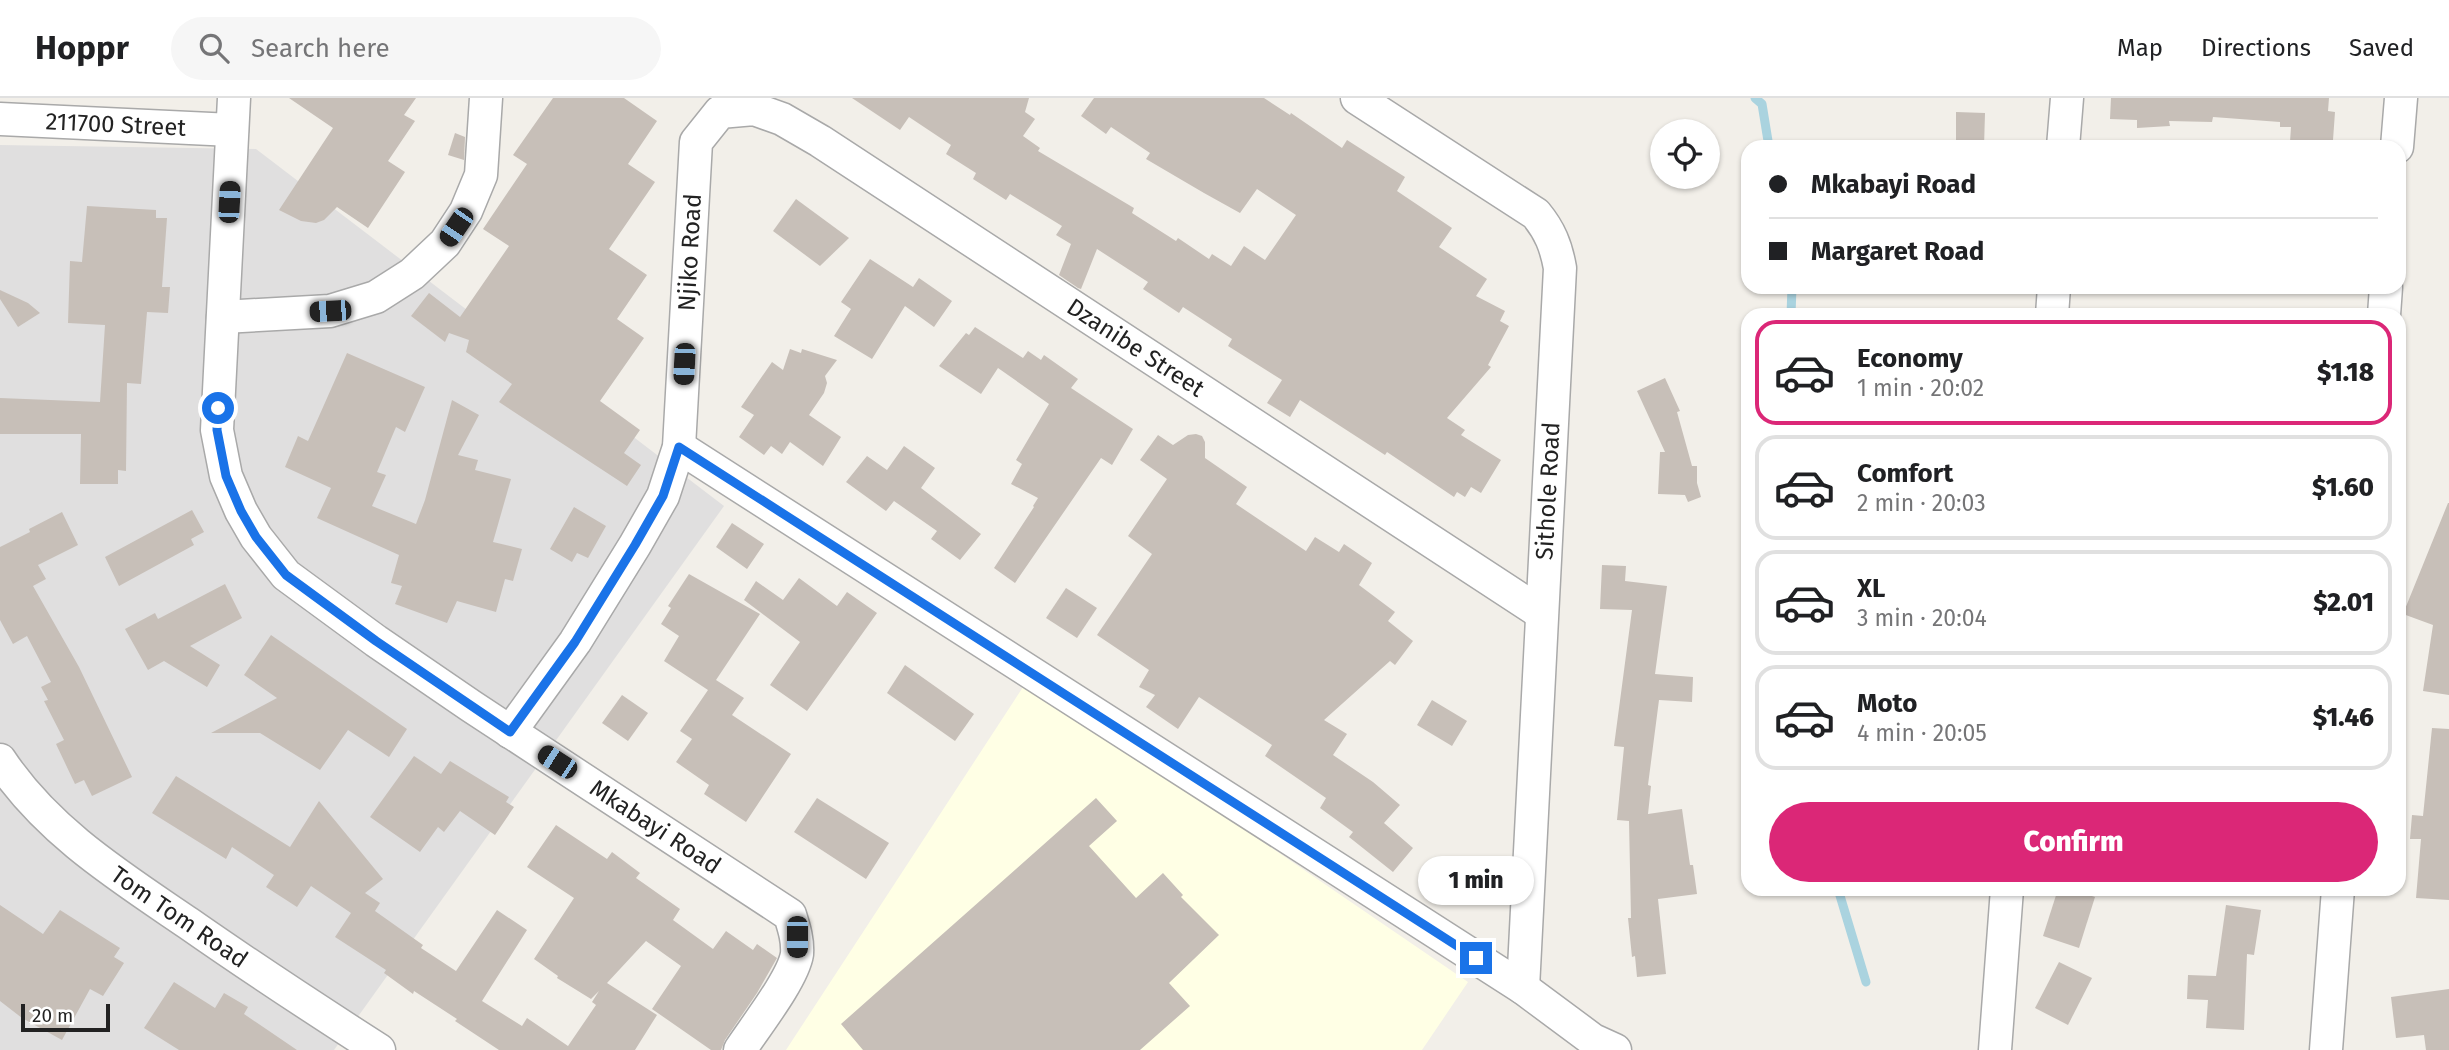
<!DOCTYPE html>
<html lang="en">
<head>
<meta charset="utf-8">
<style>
  :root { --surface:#fff; --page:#f6f6f6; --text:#202124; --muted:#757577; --line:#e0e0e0; --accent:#db2777 }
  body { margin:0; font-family:"Fira Sans",sans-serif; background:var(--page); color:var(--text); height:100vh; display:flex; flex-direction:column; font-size:26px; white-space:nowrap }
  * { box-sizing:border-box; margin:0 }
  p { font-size:23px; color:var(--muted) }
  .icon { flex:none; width:38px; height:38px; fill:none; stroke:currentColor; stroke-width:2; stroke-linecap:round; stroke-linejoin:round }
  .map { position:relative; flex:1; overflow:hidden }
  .sheet { position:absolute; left:1741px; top:210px; width:665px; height:588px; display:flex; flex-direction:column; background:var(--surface); border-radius:21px; box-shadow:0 2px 5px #0004 }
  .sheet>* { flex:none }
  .banner { position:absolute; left:1741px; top:42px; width:665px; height:154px; border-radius:21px; box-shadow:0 2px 5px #0004; display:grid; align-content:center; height:154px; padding:0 28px; background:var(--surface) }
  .fabs { position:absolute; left:1650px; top:21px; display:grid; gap:14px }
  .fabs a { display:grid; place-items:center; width:70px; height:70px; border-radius:50%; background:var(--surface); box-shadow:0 2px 5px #0004; font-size:35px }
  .scale { position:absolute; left:21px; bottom:18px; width:89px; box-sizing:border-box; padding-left:7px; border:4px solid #222; border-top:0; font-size:19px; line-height:24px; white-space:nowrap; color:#222; -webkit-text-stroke:5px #fff; paint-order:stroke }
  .end { position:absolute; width:32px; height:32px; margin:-16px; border:9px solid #1a73e8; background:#fff; box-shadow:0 0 0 4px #fff }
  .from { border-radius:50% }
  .bubble { position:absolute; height:49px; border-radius:24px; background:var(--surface); box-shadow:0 2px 5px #0004; font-size:23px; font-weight:800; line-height:49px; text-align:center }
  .car { position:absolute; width:21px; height:42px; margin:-21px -10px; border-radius:9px; box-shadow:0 0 5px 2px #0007; background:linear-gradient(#222 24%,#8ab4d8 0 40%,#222 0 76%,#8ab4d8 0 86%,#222 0) }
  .banner b { display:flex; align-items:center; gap:24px; height:66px; font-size:26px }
  .banner b+b { border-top:2px solid var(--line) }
  .banner i { width:18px; height:18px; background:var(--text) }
  ul { padding:12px 0 0; list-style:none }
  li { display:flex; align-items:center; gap:21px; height:105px; margin:0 14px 10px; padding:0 14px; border:4px solid var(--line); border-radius:21px }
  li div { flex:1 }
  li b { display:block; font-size:26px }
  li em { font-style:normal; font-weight:800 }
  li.selected { border-color:var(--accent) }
  li>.icon { width:63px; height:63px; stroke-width:1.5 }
  .primary-button { display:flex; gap:14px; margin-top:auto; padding:14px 28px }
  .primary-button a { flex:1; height:80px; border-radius:42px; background:var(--accent); color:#fff; font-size:28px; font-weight:800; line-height:80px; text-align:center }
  header { display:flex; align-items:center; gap:42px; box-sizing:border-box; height:98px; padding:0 35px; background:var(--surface); border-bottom:2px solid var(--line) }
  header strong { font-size:33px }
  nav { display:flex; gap:38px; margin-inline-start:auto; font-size:24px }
  .search { width:490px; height:63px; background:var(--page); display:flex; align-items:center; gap:18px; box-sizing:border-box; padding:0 24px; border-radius:38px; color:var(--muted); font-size:26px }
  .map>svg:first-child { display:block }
  .residential { fill:#e0dfdf }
  .education { fill:#ffffe5 }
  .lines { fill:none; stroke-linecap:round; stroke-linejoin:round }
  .stream { stroke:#aad3df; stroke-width:9 }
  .building { fill:#c7bfb8 }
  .minor-casing { stroke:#a9a9a9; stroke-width:35 }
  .minor { stroke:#fff; stroke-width:32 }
  .route { stroke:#1a73e8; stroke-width:9 }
  .labels { text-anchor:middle; stroke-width:5; stroke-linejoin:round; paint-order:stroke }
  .street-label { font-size:24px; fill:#222; stroke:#fff }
</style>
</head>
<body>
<header>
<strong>Hoppr</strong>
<div class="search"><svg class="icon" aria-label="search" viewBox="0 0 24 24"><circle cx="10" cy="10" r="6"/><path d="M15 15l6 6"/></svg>Search here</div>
<nav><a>Map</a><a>Directions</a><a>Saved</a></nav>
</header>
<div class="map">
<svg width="2449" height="952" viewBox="0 0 2449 952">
  <rect width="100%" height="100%" fill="#f2efe9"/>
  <path class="residential" d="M0,47l256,4 468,357 -390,544h-334z"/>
  <path class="education" d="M1027,583l441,301 -46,68h-636z"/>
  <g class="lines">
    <g class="stream">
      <path d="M1755,0l7,6 7,43"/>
      <path d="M1791,217l1,-28"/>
      <path d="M1838,791l28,93"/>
    </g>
  </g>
  <g class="building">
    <path d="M289,0h127l-12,17 11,6 -27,40 17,11 -37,56 -31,-21 -13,13 -8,3 -15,-2 -22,-11 54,-82z"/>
    <path d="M553,0h71l33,23 -29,43 27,18 -46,67 38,26 -30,44 27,19 -44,63 40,29 -16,23 17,12 -14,21 -128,-84 13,-18 -46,-32 3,-12 -20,-7 -4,9 -34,-26 18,-23 31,24 49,-71 -26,-17 44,-65 -14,-9z"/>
    <path d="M852,0h177l-4,14 10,7 -12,17 17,12 -2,3 96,57 -2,5 44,28 2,-3 31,21 3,-5 19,12 13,-20 21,14 31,-45 -39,-26 -17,24 -36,-20 -58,-34 4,-6 -39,-26 -5,7 -25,-18 13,-18h170l26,17 1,-2 51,35 5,-8 58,37 -8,14 55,37 -13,19 48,32 -11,17 29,15 -5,10 9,5 -21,39 3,2 -44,51 18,12 -4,5 40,25 -20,33 -10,-6 -6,10 -8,-5 -3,5 -67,-45 -2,3 -85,-55 -10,17 -23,-14 15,-23 -54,-34 4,-7 -49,-32 -4,6 -36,-24 5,-7 -51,-33 -16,40 -3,-1 -19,-13 12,-31 -15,-9 6,-9 -52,-32 -4,6 -33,-21 3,-6 -30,-19 5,-9 -42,-28 -9,13z"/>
    <path d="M2111,0h218l-1,13 7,1 -2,28h-8v5l-35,-3 1,-15h-11v-5l-67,-5 -1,5 -43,-1 1,5 -33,2v-8l-27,-1z"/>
    <path d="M1956,14l29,1 -1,34h-28z"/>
    <path d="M455,35l10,4 -1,23 -16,-5z"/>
    <path d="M796,101l53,39 -29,28 -47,-35z"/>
    <path d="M87,108l69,4v8h11l-5,69h8l-2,26 -21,-1 -6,72 -14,-1 -1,88 -8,-1v14h-38l1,-50h-81v-36l100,4 5,-77 -37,-2 2,-62 12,1z"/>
    <path d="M870,161l43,28 6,-9 33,23 -18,26 -29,-21 -33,53 -38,-23 17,-27 -10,-7z"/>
    <path d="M0,192l28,13 12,10 -22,14 -18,-28z"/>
    <path d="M975,229l48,31 5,-7 13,9 3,-5 34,24 -7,9 62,41 -21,36 -11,-7 -86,125 -21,-15 40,-61 -1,-1 5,-8 -27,-14 11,-20 -6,-4 33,-56 -51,-36 -17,26 -42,-28 27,-33 3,2z"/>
    <path d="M790,251l11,4 1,-4 35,11 -12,16 2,7 -3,10 -15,22 32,22 -18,29 -33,-24 -8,12 -11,-8 -7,9 -25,-18 15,-22 -13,-8 31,-45 11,8z"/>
    <path d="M347,255l78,34 -20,45 -9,-5 -19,45 9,3 -14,31 44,18 9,-24 27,-100 27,15 -21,40 20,5 -3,10 36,9 -18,63 29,7 -9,32 -8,-2 -9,33 -39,-11 -10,22 -52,-19 7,-18 -11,-3 8,-28 -82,-37 14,-30 -46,-21 13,-31 10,5z"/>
    <path d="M1665,280l15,33 -3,1 15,54h5v17l4,14 -13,5 -3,-7 -27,-1 2,-42h5l-28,-61z"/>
    <path d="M1196,336l6,2 3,6v16l42,29 -11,17 70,47 9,-14 24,15 5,-8 28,19 -13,22 36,27 -7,9 25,20 -18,24 -5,-4 -66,59 23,14 -14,21 40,27 27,23 -16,18 29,25 -20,24 -44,-35 4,-5 -33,-24 6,-10 -61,-42 7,-11 -73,-48 -21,32 -32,-22 9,-12 -16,-8 10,-17 -52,-35 55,-81 -24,-18 39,-57 -27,-19 18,-25 15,10 15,-10z"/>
    <path d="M904,348l31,22 -14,20 60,46 -21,26 -29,-21 6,-8 -43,-30 -8,10 -40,-29 21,-26 20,14z"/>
    <path d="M2448,405h1v192l-26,-4 10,-66 -30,-11z"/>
    <path d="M574,409l32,19 -18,32 -11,-5 -5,9 -22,-13z"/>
    <path d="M192,412l12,22 -13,7 3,6 -75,41 -14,-29z"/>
    <path d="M62,414l16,33 -40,20 8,14 -13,7 46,81 53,110 -40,19 -8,-16 -9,4 -19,-40 8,-4 -20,-39 4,-1 -7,-13 10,-5 -24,-46 -14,8 -13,-24v-73l30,-15 -1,-3z"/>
    <path d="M732,425l32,21 -17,25 -31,-22z"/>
    <path d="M1602,467l24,1 -1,15 42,5 -12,88 38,3 -1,25 -33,-2 -11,85 3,1 -3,28 34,-5 8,56h3l4,29 -39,5 8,75 -29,3 -2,-21 -3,1 -4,-39h3l-2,-97 -12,-1 7,-73 -10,-1 18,-136 -32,-1z"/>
    <path d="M689,476l71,40 -44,66 28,18 -12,17 59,39 -45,68 -42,-28 5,-9 -33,-23 16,-23 -12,-8 28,-41 -44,-29 15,-25 -18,-12 10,-16 -3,-2z"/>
    <path d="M799,480l38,28 10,-14 30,21 -70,98 -37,-26 30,-43 -56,-42 12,-19 27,19z"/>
    <path d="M225,486l17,34 -52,28 30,19 -13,22 -43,-26 -16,9 -23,-41 30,-16 3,6z"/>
    <path d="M1066,490l31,20 -20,30 -31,-20z"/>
    <path d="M271,537l136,94 -18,28 -41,-27 -28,40 -60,-37h-49l66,-35 -33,-23z"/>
    <path d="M905,567l69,49 -19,27 -68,-48z"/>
    <path d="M622,597l26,18 -20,28 -26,-18z"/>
    <path d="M1432,602l35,21 -15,25 -35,-21z"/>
    <path d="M2432,630l17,1v171l-33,-2 5,-59h-11l2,-24 11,1z"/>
    <path d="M414,658l27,18 9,-13 59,36 -3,5 8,5 -19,28 -35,-24 -16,21 -6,-5 -18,25 -50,-35z"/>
    <path d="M176,678l114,71 29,-46 64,78 -18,14 15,10 -5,8 48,34 -2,3 35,23 41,-61 30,20 -45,71 40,25 5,-8 41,28 28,-41 -4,-3 7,-11 -8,8 -34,-21 1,-2 -24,-17 40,-61 -47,-31 29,-42 51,34 5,-7 28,21 -4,5 44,31 -7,11 40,29 13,-18 27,19 4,-6 20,14 -20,35 -32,47 -4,10h-10l-59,-41 29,-43 -35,-25 -39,42 50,32 -22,35h-136l-44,-29 2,-2 -43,-28 -1,3 -29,-21 2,-3 -51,-33 16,-24 -40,-27 -14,21 -31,-20 8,-12 -42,-28 -6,12 -74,-46z"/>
    <path d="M817,700l72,45 -23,36 -72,-47z"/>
    <path d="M1096,700l21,23 -28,25 47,52 27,-25 20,22 -2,2 38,38 -50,48 21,23 -50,44h-277l-22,-26z"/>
    <path d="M2058,791h12l25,8 -16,51 -36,-12z"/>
    <path d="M0,807l43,29 17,-24 60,38 -6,9 10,6 -21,33 -13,-7 -28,51 -40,-22 -22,-17z"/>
    <path d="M2226,807l35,5 -7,45 -7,-1 -3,76 -38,-2 2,-28 -21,-1 1,-24 28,1z"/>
    <path d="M2059,864l33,16 -24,47 -33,-17z"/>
    <path d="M174,884l41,26 9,-15 24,14 -4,7 53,36h-118l-35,-22z"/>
    <path d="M2449,891v61h-23l-2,-15 -28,3 -5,-41z"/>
  </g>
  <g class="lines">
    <g class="minor-casing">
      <g id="minor">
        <path id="s1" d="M234,0l-17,332 9,46 15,35 15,26 30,38 90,66 95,65 319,209c4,13 8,25 7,39 -4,25 -42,73 -57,96"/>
        <path d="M1357,0l179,116c14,17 20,32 24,54l-37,720"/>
        <path id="s2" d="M0,21l232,11"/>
        <path d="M2063,49l4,-49"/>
        <path d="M2397,49l4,-49"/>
        <path d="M2052,217l2,-28"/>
        <path d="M2384,217l2,-28"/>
        <path d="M223,219l107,-6 46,-14 36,-23 33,-31 21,-32 15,-36 5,-77"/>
        <path d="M679,349l844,541 70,52 22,10"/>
        <path id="s3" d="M510,634l65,-90 60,-97 28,-49 16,-49 17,-305 24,-30 34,-3 28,10 38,22 721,472"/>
        <path id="s4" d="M0,662c47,71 119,116 188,163 63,44 127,86 191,127"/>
        <path d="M1995,952l12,-161"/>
        <path d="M2326,952l12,-161"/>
      </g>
    </g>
    <use href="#minor" class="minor"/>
  </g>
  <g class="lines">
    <path class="route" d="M218,310l-1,22 9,46 15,35 15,26 30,38 90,66 134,91 65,-90 60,-97 28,-49 16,-49 797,511"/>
  </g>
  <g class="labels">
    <g class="street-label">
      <text dy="8" stroke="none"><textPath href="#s2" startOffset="116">211700 Street</textPath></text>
      <text dy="8" stroke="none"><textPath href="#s3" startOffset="528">Njiko Road</textPath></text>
      <text dy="8" stroke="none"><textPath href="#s3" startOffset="1162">Dzanibe Street</textPath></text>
      <text transform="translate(1548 393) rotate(-87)" y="8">Sithole Road</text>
      <text dy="8" stroke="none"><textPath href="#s1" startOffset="943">Mkabayi Road</textPath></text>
      <text dy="8" stroke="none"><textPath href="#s4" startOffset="240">Tom Tom Road</textPath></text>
    </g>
  </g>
</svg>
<div class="fabs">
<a><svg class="icon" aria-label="locate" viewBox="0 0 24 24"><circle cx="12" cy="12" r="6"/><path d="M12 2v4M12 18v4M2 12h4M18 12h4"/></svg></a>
</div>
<div class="scale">20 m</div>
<i class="end from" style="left:218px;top:310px"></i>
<i class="end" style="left:1476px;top:860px"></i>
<div class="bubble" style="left:1418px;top:758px;width:116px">1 min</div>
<i class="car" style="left:229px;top:104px;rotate:3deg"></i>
<i class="car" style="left:456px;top:129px;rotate:214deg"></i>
<i class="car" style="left:330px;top:213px;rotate:267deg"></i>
<i class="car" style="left:684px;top:266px;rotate:183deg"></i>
<i class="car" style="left:557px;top:664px;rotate:303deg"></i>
<i class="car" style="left:797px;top:839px;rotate:180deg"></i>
<div class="banner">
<b><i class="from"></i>Mkabayi Road</b>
<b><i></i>Margaret Road</b>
</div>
<section class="sheet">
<ul>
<li class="selected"><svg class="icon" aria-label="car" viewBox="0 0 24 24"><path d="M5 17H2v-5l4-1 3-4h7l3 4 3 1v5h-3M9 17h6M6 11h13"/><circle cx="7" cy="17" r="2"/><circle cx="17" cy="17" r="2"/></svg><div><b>Economy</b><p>1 min · 20:02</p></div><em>$1.18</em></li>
<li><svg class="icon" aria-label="car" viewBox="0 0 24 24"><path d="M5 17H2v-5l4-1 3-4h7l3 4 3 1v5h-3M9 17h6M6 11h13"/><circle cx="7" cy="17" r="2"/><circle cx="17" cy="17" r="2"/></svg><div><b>Comfort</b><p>2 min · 20:03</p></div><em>$1.60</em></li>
<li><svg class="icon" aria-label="car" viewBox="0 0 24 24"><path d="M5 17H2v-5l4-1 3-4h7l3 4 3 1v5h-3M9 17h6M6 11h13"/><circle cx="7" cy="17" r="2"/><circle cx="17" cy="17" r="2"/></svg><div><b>XL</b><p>3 min · 20:04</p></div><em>$2.01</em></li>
<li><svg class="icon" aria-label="car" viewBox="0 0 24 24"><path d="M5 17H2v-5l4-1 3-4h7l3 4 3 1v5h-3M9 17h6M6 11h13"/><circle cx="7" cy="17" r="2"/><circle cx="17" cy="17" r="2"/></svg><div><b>Moto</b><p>4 min · 20:05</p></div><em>$1.46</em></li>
</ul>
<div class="primary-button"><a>Confirm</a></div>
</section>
</div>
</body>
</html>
